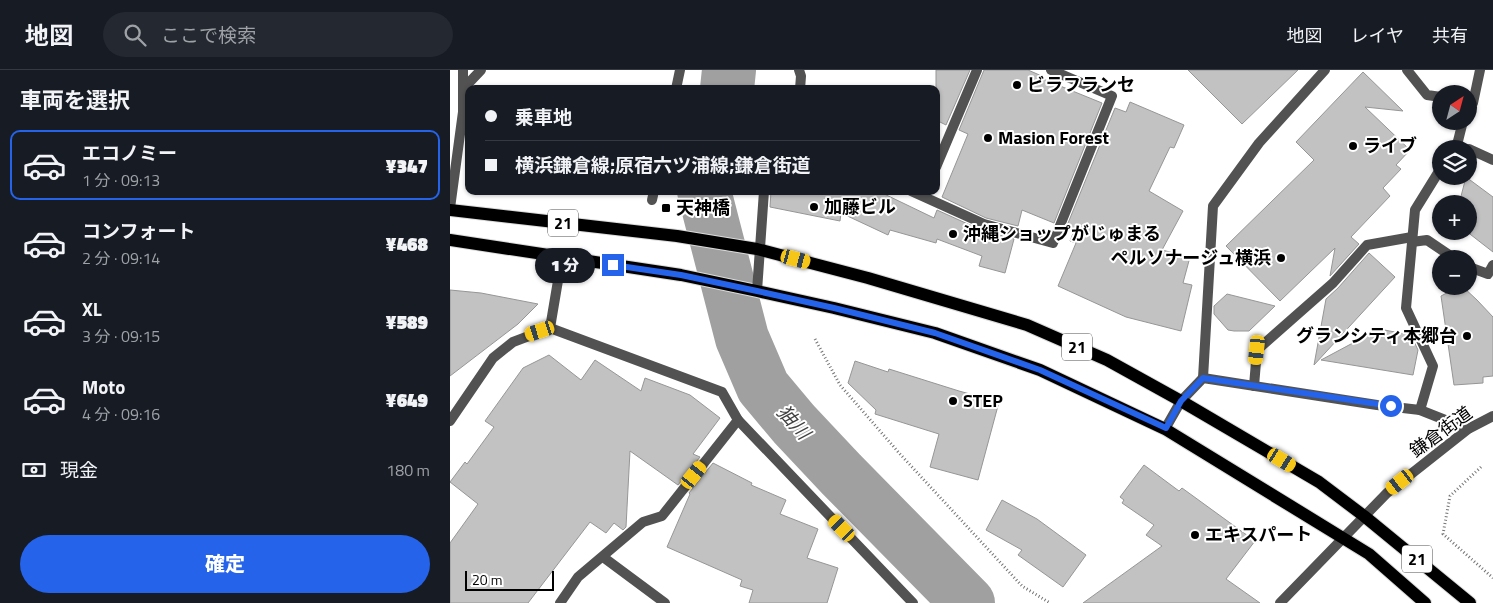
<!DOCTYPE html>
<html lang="ja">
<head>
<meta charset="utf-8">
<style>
  :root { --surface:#171b24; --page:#242831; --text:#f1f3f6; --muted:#9ea1a6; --line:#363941; --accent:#2563eb }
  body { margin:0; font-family:"Titillium Web","Noto Sans JP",sans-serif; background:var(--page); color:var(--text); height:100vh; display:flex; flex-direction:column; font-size:19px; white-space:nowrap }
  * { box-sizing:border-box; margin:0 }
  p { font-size:16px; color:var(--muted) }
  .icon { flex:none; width:28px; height:28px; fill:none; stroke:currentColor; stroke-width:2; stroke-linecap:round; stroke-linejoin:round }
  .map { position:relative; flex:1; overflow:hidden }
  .drawer { display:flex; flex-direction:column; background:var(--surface); width:450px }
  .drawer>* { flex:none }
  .top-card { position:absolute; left:15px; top:15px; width:475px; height:110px; border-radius:10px; box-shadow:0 1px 4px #0004; display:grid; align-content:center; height:110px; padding:0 20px; background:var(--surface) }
  .needle { width:32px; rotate:36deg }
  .fabs { position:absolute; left:982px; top:15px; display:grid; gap:10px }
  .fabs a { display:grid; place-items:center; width:45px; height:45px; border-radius:50%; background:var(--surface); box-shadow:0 1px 4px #0004; font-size:25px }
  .scale { position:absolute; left:15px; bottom:12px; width:89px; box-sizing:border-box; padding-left:5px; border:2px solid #000; border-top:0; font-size:14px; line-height:18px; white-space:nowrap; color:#000; -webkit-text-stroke:4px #fff; paint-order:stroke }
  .end { position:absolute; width:22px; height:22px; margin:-11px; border:6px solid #2563eb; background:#fff; box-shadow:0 0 0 2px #fff }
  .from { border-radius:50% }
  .bubble { position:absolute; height:35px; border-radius:18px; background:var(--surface); box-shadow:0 1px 4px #0004; font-size:16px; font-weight:800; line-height:35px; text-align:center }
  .car { position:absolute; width:15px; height:30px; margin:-15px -8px; border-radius:6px; box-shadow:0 0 4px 1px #0007; background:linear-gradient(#f5c518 24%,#345 0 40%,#f5c518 0 76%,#345 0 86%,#f5c518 0) }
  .top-card b { display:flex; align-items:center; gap:18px; height:48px; font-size:19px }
  .top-card b+b { border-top:1px solid var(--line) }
  .top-card i { width:12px; height:12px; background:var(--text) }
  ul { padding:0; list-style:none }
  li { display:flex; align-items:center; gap:15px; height:70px; margin:0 10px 8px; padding:0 10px; border:2px solid transparent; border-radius:10px }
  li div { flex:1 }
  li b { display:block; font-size:19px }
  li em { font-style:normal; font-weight:800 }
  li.active { border-color:var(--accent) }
  li>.icon { width:45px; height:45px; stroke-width:1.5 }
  h2 { padding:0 20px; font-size:22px; line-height:60px }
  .pay { display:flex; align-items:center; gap:12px; height:55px; padding:0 20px; font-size:19px }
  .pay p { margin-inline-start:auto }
  .button { display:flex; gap:10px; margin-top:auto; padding:10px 20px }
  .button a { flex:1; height:58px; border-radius:30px; background:var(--accent); color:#fff; font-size:20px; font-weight:800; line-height:58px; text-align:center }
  header { display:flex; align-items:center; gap:30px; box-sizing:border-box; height:70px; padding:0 25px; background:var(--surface); border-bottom:1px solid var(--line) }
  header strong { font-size:24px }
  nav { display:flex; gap:28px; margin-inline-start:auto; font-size:18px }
  .search { width:350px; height:45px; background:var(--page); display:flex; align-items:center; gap:12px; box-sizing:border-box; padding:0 18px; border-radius:28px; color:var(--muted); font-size:19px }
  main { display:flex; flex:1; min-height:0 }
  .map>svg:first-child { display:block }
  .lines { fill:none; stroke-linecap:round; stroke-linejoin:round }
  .river { stroke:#a0a0a0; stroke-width:54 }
  .building { fill:#c2c2c2; stroke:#969696 }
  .primary-casing { stroke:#dbdbdb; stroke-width:14 }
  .path { stroke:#747474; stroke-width:3; stroke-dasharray:1 2.5; stroke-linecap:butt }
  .service { stroke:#525252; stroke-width:10 }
  .pedestrian { stroke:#525252; stroke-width:10 }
  .minor { stroke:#525252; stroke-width:10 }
  .tertiary { stroke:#525252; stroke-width:10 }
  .primary { stroke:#000; stroke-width:12 }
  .route { stroke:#2563eb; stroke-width:6 }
  .poi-dot { fill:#000; stroke:#fff; stroke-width:2 }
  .labels { text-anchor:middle; stroke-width:4; stroke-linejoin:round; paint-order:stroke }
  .shield { fill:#fff; stroke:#4c4c4c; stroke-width:1 }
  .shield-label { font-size:16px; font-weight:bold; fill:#000 }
  .poi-label { font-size:18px; font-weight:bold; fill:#000; stroke:#fff; text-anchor:start }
  .street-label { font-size:18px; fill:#000; stroke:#fff }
  .water-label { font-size:19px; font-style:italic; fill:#414141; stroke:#fff }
</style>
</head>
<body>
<header>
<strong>地図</strong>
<div class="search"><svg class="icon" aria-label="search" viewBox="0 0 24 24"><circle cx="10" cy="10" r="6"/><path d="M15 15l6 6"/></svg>ここで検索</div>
<nav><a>地図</a><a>レイヤ</a><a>共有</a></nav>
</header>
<main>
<section class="drawer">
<h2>車両を選択</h2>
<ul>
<li class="active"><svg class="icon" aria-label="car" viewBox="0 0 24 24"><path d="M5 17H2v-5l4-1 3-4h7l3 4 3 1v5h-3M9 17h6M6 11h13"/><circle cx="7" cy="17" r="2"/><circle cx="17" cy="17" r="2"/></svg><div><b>エコノミー</b><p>1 分 · 09:13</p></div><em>¥347</em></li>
<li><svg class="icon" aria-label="car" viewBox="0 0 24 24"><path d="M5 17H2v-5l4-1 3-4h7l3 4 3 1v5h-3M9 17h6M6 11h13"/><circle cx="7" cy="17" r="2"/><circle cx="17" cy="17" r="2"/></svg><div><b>コンフォート</b><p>2 分 · 09:14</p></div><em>¥468</em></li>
<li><svg class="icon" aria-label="car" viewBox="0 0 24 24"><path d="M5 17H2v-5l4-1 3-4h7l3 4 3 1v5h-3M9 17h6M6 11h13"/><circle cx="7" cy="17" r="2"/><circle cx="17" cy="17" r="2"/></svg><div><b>XL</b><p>3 分 · 09:15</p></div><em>¥589</em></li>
<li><svg class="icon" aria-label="car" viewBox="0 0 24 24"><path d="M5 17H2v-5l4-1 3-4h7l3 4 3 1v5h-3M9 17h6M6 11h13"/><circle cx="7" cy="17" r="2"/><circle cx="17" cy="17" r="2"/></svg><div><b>Moto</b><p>4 分 · 09:16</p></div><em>¥649</em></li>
</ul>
<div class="pay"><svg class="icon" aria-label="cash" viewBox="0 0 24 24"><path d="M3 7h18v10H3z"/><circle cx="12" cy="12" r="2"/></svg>現金<p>180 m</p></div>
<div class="button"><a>確定</a></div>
</section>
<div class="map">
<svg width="1043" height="533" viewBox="0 0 1043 533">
  <rect width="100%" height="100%" fill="#fff"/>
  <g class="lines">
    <g class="river">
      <path d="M277,19l2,-19"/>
      <path d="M254,121l38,147 21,49 31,37 47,50 127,129"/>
    </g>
  </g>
  <g class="building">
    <path d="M486,0h34l-24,55 -10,-5z"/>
    <path d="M534,0h44l16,7 -1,2 59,24 -48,120 -32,-13 -4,16 -32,-8 -44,-21 26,-63 -9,-4z"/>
    <path d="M738,0h110l-56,54z"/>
    <path d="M913,2l40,39 -38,-4 45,43 -14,15 5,4 -18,19 7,8 -39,41 8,7 -29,32 5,-28 -55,53 -54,-55 88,-86 -18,-18z"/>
    <path d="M680,32l54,23 -10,23 -4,-1 -21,44 34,20 -21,39 28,7 -7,26 9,2 -11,46 -55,-14 -68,-31 18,-43 -6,-2 4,-10 -8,-3 49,-120 11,4z"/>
    <path d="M1016,107l27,20v55l-27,-21h3v-27h-10z"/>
    <path d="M321,121h107l56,27 3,-8 44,20 33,9 -9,34 -26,-7 3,-10 -45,-17 -1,4 -46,-13 -2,5 -47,-22 -1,8 -70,-14z"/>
    <path d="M919,183l26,24 -81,88 12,-66 12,-11z"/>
    <path d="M1010,216h2l15,14 16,17v59l-10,1v6l-29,2 -13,-89z"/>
    <path d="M0,220l31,3 57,11 -20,20 -68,52z"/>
    <path d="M777,224l48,12 -26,25h-15l-6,-1 -14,-16v-8z"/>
    <path d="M929,259l32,6 7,15 -5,25 -92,-15z"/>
    <path d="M99,285l32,25 14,-20 46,31 4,-13 45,17 30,23 -27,36 7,3 -22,28 -48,-34 -4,76 -3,3 -9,-7 -8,10 -16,-11 -62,81h-78v-60l28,-39 -28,-22 15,-20 2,2 27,-37 -9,-6 38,-53z"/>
    <path d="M405,291l33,11 1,-3 70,22 40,11 -21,78 -48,-13 9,-33 -64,-20 1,-4 -28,-27z"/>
    <path d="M263,393l39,20 -1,2 35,15 -6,14 38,15 -11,29 31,10 -11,35h-78l4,-13 -13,-4 2,-6 -75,-33 23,-53 -1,-1z"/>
    <path d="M694,395l35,26 3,-3 73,53 -29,38 34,24h-177l79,-57 -16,-11 8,-10 -32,-22 2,-3 -4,-3z"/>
    <path d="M552,430l35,19 49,36 -23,32 -45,-32 4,-5 -36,-20z"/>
  </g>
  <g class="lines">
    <g class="primary-casing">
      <g id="primary">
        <path d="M0,140l227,26 80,13 111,29 159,47 80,35 74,41 138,81 45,34 106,87"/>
        <path d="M0,170l231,35 76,16 77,17 101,25 105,37 125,59 204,125 56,49"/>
      </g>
    </g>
    <g class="path">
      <path d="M365,269l25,46 60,69 122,132 28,17"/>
      <path d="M1031,397l-31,29 -7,38 50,44"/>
    </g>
    <g class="service">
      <path d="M957,0l20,25 14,2"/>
      <path d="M1019,32l4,1 7,-33"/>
      <path d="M1019,79l24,11"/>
      <path d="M962,172l15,-2 28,19"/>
      <path d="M1019,197l19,7 5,-9"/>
      <path d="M804,316l3,-36 76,-67 34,-38 45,-8"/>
      <path d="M153,487l62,46"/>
    </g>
    <g class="pedestrian">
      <path d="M226,19l4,-19"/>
      <path d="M202,130l2,-9"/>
    </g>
    <g class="minor">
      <path d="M349,0l2,6 -1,13"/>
      <path d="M13,19l18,-19"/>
      <path d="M1004,79l4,-8 5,-20"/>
      <path d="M486,97l41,-97"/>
      <path d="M461,121l73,33 69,19 59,-147 -61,-26"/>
      <path d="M307,221l7,-100"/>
      <path d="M100,258l172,64 16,28 175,183"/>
      <path d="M753,308l10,-172 46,-63 66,-73"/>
      <path d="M970,340l13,-44 -27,-58 9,-98 26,-42"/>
      <path d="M0,351l43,-63 20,-16 37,-14 12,-71"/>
      <path d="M715,359l16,-28 22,-23 174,27 43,5 48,19"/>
      <path d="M110,533l18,-26 65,-55 19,-6 76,-96"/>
    </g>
    <g class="tertiary">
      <path d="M0,138l13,-96v-42"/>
      <path d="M830,533l107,-110 81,-64 25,-13"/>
    </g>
    <use href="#primary" class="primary"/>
  </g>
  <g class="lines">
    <path class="route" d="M163,195l68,10 76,16 77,17 101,25 105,37 126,58 15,-27 22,-23 188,28"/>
  </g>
  <g class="poi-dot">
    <circle cx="567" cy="15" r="5"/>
    <circle cx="538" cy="68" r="5"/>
    <circle cx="903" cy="76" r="5"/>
    <circle cx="364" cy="137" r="5"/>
    <rect x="211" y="133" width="10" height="10" rx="2.5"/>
    <circle cx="503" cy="164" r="5"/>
    <circle cx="831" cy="188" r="5"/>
    <circle cx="1017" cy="266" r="5"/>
    <circle cx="503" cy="331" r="5"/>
    <circle cx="745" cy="465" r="5"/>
  </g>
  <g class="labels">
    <g class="shield">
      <rect x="98" y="139.5" width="30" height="27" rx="4"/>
      <rect x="612" y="263.5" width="30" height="27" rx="4"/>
      <rect x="952" y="475.5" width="30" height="27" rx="4"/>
    </g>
    <g class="shield-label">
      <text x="113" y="159">21</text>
      <text x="627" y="283">21</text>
      <text x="967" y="495">21</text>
    </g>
    <g class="poi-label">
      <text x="577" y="21">ビラフランセ</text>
      <text x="548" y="74">Masion Forest</text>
      <text x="913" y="82">ライブ</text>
      <text x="374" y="143">加藤ビル</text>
      <text x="226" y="144">天神橋</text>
      <text x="513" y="170">沖縄ショップがじゅまる</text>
      <text x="821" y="194" text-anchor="end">ペルソナージュ横浜</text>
      <text x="1007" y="272" text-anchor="end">グランシティ本郷台</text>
      <text x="513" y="337">STEP</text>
      <text x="755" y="471">エキスパート</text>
    </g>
    <g class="street-label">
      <text transform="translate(991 362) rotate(-36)" y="6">鎌倉街道</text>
    </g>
    <g class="water-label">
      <text transform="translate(344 352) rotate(48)" y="7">㹨川</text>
    </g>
  </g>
</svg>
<div class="fabs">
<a><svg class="needle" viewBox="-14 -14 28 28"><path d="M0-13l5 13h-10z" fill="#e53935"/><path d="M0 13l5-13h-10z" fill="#9ea1a6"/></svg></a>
<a><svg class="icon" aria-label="layers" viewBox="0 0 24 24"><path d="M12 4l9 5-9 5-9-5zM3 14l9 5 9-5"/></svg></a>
<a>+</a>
<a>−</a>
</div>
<div class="scale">20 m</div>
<i class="end from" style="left:941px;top:336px"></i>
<i class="end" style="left:163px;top:195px"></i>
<div class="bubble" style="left:85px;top:178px;width:60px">1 分</div>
<i class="car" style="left:346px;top:189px;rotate:105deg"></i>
<i class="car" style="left:90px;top:261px;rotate:252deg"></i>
<i class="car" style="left:807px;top:280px;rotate:186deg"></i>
<i class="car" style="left:832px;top:390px;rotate:121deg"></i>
<i class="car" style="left:244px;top:405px;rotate:39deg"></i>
<i class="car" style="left:950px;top:412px;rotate:232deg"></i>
<i class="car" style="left:392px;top:458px;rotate:316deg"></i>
<div class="top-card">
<b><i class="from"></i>乗車地</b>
<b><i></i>横浜鎌倉線;原宿六ツ浦線;鎌倉街道</b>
</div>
</div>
</main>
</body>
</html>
